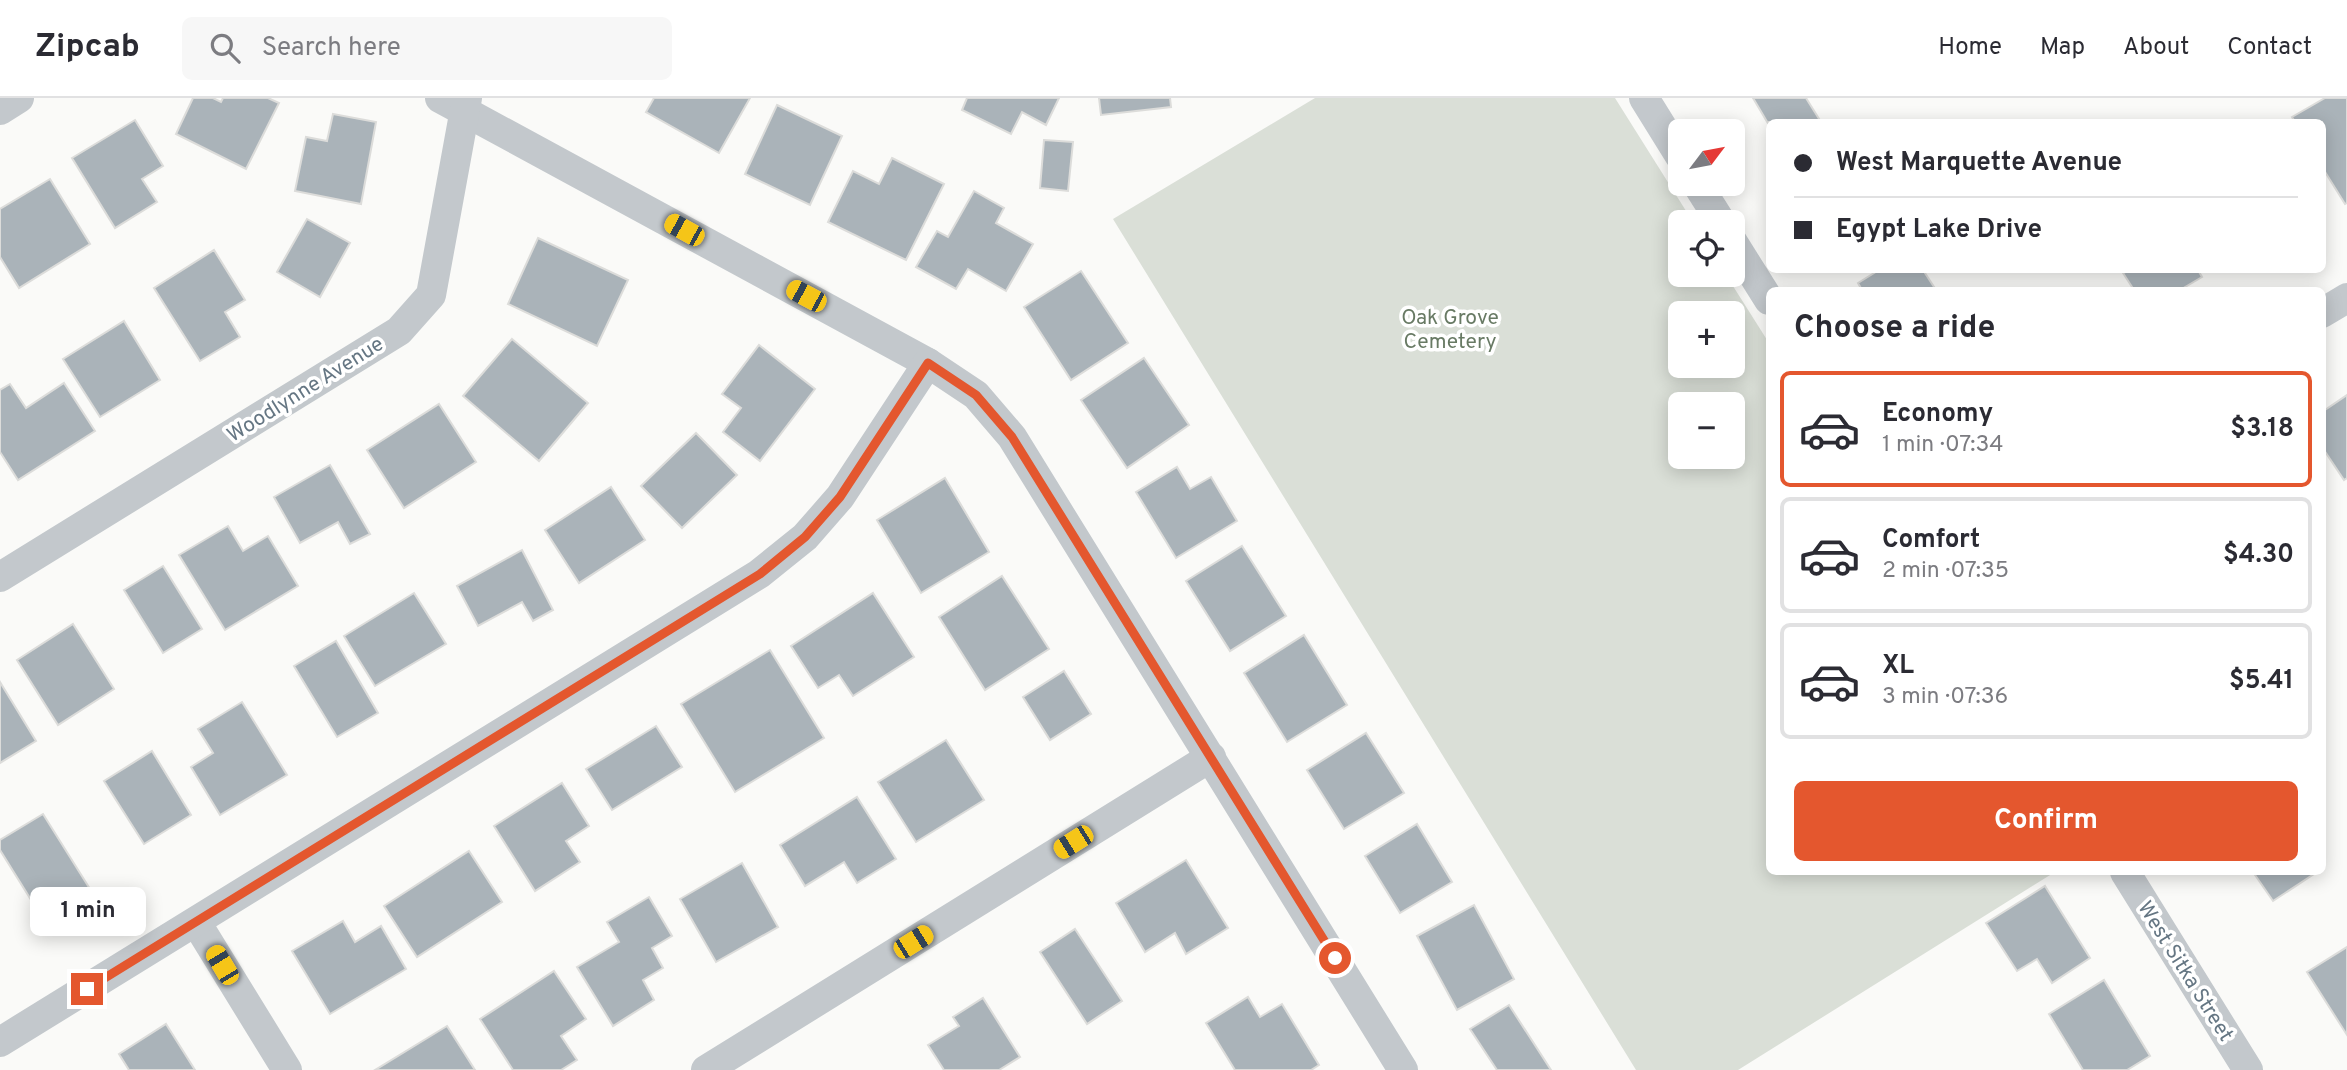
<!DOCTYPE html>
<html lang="en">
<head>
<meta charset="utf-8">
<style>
  :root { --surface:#fff; --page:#f7f7f7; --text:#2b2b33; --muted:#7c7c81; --line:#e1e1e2; --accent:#e4572e }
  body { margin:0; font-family:Overpass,sans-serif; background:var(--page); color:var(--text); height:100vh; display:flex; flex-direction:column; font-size:26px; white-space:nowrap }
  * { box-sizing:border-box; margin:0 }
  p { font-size:23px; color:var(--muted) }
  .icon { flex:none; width:38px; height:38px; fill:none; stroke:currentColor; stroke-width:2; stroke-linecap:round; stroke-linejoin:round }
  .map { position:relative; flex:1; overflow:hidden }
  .panel { position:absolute; left:1766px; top:189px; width:560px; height:588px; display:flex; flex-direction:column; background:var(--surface); border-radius:10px; box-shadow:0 4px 18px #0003 }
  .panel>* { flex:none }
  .banner { position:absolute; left:1766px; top:21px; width:560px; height:154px; border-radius:10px; box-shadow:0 4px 18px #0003; display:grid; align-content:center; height:154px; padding:0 28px; background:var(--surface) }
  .needle { width:46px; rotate:58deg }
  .tools { position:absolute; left:1668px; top:21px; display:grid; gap:14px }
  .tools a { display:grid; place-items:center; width:77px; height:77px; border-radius:10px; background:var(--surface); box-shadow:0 4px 18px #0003; font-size:35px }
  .end { position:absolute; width:32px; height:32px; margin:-16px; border:9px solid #e4572e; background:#fff; box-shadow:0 0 0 4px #fff }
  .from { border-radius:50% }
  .bubble { position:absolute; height:49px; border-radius:10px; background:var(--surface); box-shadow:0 4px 18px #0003; font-size:23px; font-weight:700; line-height:49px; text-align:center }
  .car { position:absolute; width:21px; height:42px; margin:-21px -10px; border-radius:9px; box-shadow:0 0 5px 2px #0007; background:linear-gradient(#f5c518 24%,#345 0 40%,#f5c518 0 76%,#345 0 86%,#f5c518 0) }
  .banner b { display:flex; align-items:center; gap:24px; height:66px; font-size:26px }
  .banner b+b { border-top:2px solid var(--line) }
  .banner i { width:18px; height:18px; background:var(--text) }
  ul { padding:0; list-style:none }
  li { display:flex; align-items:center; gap:21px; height:116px; margin:0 14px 10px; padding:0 14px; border:4px solid var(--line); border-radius:10px }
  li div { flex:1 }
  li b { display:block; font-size:26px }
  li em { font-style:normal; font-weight:700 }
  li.active { border-color:var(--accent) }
  li>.icon { width:63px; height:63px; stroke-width:1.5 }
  h2 { padding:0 28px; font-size:32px; line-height:84px }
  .cta { display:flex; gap:14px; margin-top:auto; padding:14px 28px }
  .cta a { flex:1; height:80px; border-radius:10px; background:var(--accent); color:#fff; font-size:28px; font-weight:700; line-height:80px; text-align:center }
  header { display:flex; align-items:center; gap:42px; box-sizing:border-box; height:98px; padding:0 35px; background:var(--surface); border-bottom:2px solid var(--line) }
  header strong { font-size:33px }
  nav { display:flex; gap:38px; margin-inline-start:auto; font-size:24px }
  .search { width:490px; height:63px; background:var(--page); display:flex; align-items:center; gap:18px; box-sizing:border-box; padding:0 24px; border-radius:10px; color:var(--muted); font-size:26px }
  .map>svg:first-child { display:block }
  .green { fill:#dadfd7; fill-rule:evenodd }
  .building { fill:#aab3b9; stroke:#dcdcda; stroke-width:2 }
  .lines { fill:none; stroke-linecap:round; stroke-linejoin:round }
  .street { stroke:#c3c8cc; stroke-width:30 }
  .route { stroke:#e4572e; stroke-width:9 }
  .labels { text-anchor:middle; stroke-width:7; stroke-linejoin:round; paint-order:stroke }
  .park-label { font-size:21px; fill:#687a64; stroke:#fff }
  .street-label { font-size:21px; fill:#657683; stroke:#fff }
</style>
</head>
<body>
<header>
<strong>Zipcab</strong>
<div class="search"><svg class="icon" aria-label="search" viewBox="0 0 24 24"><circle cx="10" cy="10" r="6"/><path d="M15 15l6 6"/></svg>Search here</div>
<nav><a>Home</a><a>Map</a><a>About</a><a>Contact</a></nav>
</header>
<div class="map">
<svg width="2347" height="972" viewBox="0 0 2347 972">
  <rect width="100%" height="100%" fill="#fafaf8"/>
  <path class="green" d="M1315,0h300l78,124h-13v53h46l43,68v529h286l-317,198h-102l-523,-851zM1680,215h52v53h-52zM1680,306h52v53h-52z"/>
  <g class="building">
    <path d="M193,0h20l8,4 2,-4h45l11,5 -33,66 -70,-35z"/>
    <path d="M654,0h96l-31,55 -73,-41z"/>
    <path d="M967,0h92l-13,27 -24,-13 -11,22 -49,-24z"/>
    <path d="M1099,0h71l1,9 -70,8z"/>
    <path d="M1753,0h53l15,24h-52v3z"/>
    <path d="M2325,0h22v105l-2,1 -23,-37v-45h-27l-3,-5z"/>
    <path d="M777,7l65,31 -32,69 -65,-31z"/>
    <path d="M333,16l43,8 -15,82 -66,-13 11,-54 21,4z"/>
    <path d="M135,22l28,46 -21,13 15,23 -42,26 -43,-70z"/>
    <path d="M1044,42l29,2 -5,49 -28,-3z"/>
    <path d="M892,60l52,26 -38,76 -78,-38 25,-51 26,13z"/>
    <path d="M50,81l40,65 -71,44 -19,-31v-48z"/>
    <path d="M974,93l30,17 -8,15 37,21 -27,47 -38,-22 -12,20 -40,-22 21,-36 11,6z"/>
    <path d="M307,121l43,24 -30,54 -43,-25z"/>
    <path d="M538,140l90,42 -31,66 -89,-42z"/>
    <path d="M214,152l31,50 -20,12 15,25 -40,24 -46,-73z"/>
    <path d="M1879,172h44l13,20h-74l-4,-7z"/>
    <path d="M2130,172h68l4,7 -22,13h-46l-11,-17z"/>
    <path d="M1081,173l47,72 -57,37 -47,-73z"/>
    <path d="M124,223l36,59 -60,37 -37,-58z"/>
    <path d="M512,241l76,64 -49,58 -76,-65z"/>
    <path d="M759,247l56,44 -55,72 -37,-29 18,-24 -19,-14z"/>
    <path d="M1144,260l45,67 -62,43 -46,-68z"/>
    <path d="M64,285l31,48 -77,49 -18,-28v-62l10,-6 16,24z"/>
    <path d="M2347,297v83l-3,2 -22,-33v-35z"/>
    <path d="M439,306l37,58 -72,46 -37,-58z"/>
    <path d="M696,335l41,42 -55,53 -41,-42z"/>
    <path d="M330,367l40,69 -20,10 -12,-22 -38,21 -26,-46z"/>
    <path d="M1177,369l13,22 21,-12 26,44 -61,37 -40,-66z"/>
    <path d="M945,380l44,74 -68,41 -44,-73z"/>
    <path d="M611,389l34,53 -66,43 -34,-53z"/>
    <path d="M228,428l15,25 25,-15 30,50 -73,44 -46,-75z"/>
    <path d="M1242,448l44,70 -56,35 -44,-70z"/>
    <path d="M522,452l31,60 -20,11 -11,-19 -44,24 -21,-40z"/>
    <path d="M163,468l39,63 -39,24 -39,-63z"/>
    <path d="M1002,478l47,73 -64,41 -46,-73z"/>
    <path d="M414,495l32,51 -71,42 -31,-50z"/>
    <path d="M873,495l41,64 -61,39 -14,-21 -21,13 -27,-42z"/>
    <path d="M73,526l41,65 -56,36 -41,-65z"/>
    <path d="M1304,537l43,70 -60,37 -43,-69z"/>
    <path d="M336,543l42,72 -41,24 -43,-71z"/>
    <path d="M770,552l54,88 -89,54 -54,-88z"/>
    <path d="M1064,573l27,43 -41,26 -27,-43z"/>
    <path d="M0,584l36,59 -36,22z"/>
    <path d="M242,604l45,73 -67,40 -29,-48 22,-14 -15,-24z"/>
    <path d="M656,628l26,41 -70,43 -26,-41z"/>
    <path d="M1366,635l38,60 -60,36 -37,-59z"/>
    <path d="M946,642l38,60 -68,42 -38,-60z"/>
    <path d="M152,653l39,64 -47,29 -40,-63z"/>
    <path d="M562,685l27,43 -23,15 14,21 -45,29 -41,-65z"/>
    <path d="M857,699l39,62 -39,24 -13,-21 -39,24 -25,-41z"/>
    <path d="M43,716l47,75 -47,30 -43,-69v-10z"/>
    <path d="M1417,726l35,58 -52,31 -35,-57z"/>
    <path d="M469,753l33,51 -85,55 -33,-51z"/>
    <path d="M1186,762l42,68 -42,26 -11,-21 -30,19 -29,-49z"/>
    <path d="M742,765l36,64 -62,35 -36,-63z"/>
    <path d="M2253,774h64l-44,29z"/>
    <path d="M2045,788l45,72 -38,25 -15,-24 -20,12 -31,-48z"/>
    <path d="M649,799l23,39 -20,12 11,20 -20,12 11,20 -41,26 -36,-59 42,-25 -12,-20z"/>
    <path d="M1474,807l40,74 -57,31 -40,-74z"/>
    <path d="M343,823l12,21 26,-16 25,43 -76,45 -38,-63z"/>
    <path d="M1075,831l47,72 -35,23 -47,-72z"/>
    <path d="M2347,849v88l-40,-63z"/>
    <path d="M554,873l32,48 -25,17 16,24 -16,10h-48l-33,-51z"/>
    <path d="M2104,882l46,76 -23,14h-44l-34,-56z"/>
    <path d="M1248,899l12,20 22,-13 37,61 -8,5h-76l-29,-47z"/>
    <path d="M983,900l37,59 -21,13h-55l-16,-25 31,-19 -6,-9z"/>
    <path d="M1509,907l42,65h-54l-27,-41z"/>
    <path d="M166,926l29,46h-66l-10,-16z"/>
    <path d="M447,928l28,44h-100z"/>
  </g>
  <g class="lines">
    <g class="street">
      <path d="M440,0l488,265 48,32 36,42 391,633"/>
      <path d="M1644,0l36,58"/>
      <path d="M0,12l19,-12"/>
      <path d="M1697,86l24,38"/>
      <path d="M1732,143l37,59"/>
      <path d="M2322,215l25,-15"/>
      <path d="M0,479l399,-246 32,-36 36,-197"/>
      <path d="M2125,774l123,198"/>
      <path d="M196,824l91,148"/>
      <path d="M0,944l759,-468 46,-37 35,-40 88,-134"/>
      <path d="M706,972l505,-313"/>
    </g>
  </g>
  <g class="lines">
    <path class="route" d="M87,891l673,-415 45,-37 35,-40 88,-134 48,32 36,42 323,521"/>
  </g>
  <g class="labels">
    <g class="park-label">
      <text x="1450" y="226">Oak Grove<tspan x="1450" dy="24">Cemetery</tspan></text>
    </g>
    <g class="street-label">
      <text transform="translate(305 291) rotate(-32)" y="7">Woodlynne Avenue</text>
      <text transform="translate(2186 873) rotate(58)" y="7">West Sitka Street</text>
    </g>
  </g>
</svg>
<div class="tools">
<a><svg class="needle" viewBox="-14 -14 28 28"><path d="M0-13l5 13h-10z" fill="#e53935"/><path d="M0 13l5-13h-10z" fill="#7c7c81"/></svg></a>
<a><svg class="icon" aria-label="locate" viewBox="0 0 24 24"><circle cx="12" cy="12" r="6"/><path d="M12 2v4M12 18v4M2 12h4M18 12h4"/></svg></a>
<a>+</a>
<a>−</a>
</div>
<i class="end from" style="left:1335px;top:860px"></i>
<i class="end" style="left:87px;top:891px"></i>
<div class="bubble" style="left:30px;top:789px;width:116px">1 min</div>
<i class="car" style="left:684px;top:132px;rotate:299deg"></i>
<i class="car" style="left:806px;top:198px;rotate:298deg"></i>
<i class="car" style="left:1073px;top:744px;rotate:238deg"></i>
<i class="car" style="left:913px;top:844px;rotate:58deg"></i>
<i class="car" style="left:222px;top:867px;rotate:329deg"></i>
<div class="banner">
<b><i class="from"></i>West Marquette Avenue</b>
<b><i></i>Egypt Lake Drive</b>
</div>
<section class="panel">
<h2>Choose a ride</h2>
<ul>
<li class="active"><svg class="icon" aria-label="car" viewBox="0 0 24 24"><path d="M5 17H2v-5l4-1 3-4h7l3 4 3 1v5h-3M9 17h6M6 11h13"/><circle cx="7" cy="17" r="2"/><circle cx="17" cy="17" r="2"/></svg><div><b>Economy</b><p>1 min · 07:34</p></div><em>$3.18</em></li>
<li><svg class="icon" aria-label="car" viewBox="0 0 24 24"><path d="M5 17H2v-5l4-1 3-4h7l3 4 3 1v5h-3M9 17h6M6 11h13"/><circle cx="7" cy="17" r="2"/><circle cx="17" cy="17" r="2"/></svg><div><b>Comfort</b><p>2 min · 07:35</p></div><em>$4.30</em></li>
<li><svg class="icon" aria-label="car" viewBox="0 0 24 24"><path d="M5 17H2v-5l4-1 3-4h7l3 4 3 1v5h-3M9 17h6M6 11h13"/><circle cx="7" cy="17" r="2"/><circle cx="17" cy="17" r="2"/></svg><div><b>XL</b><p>3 min · 07:36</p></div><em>$5.41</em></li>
</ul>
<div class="cta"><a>Confirm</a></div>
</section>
</div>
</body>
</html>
